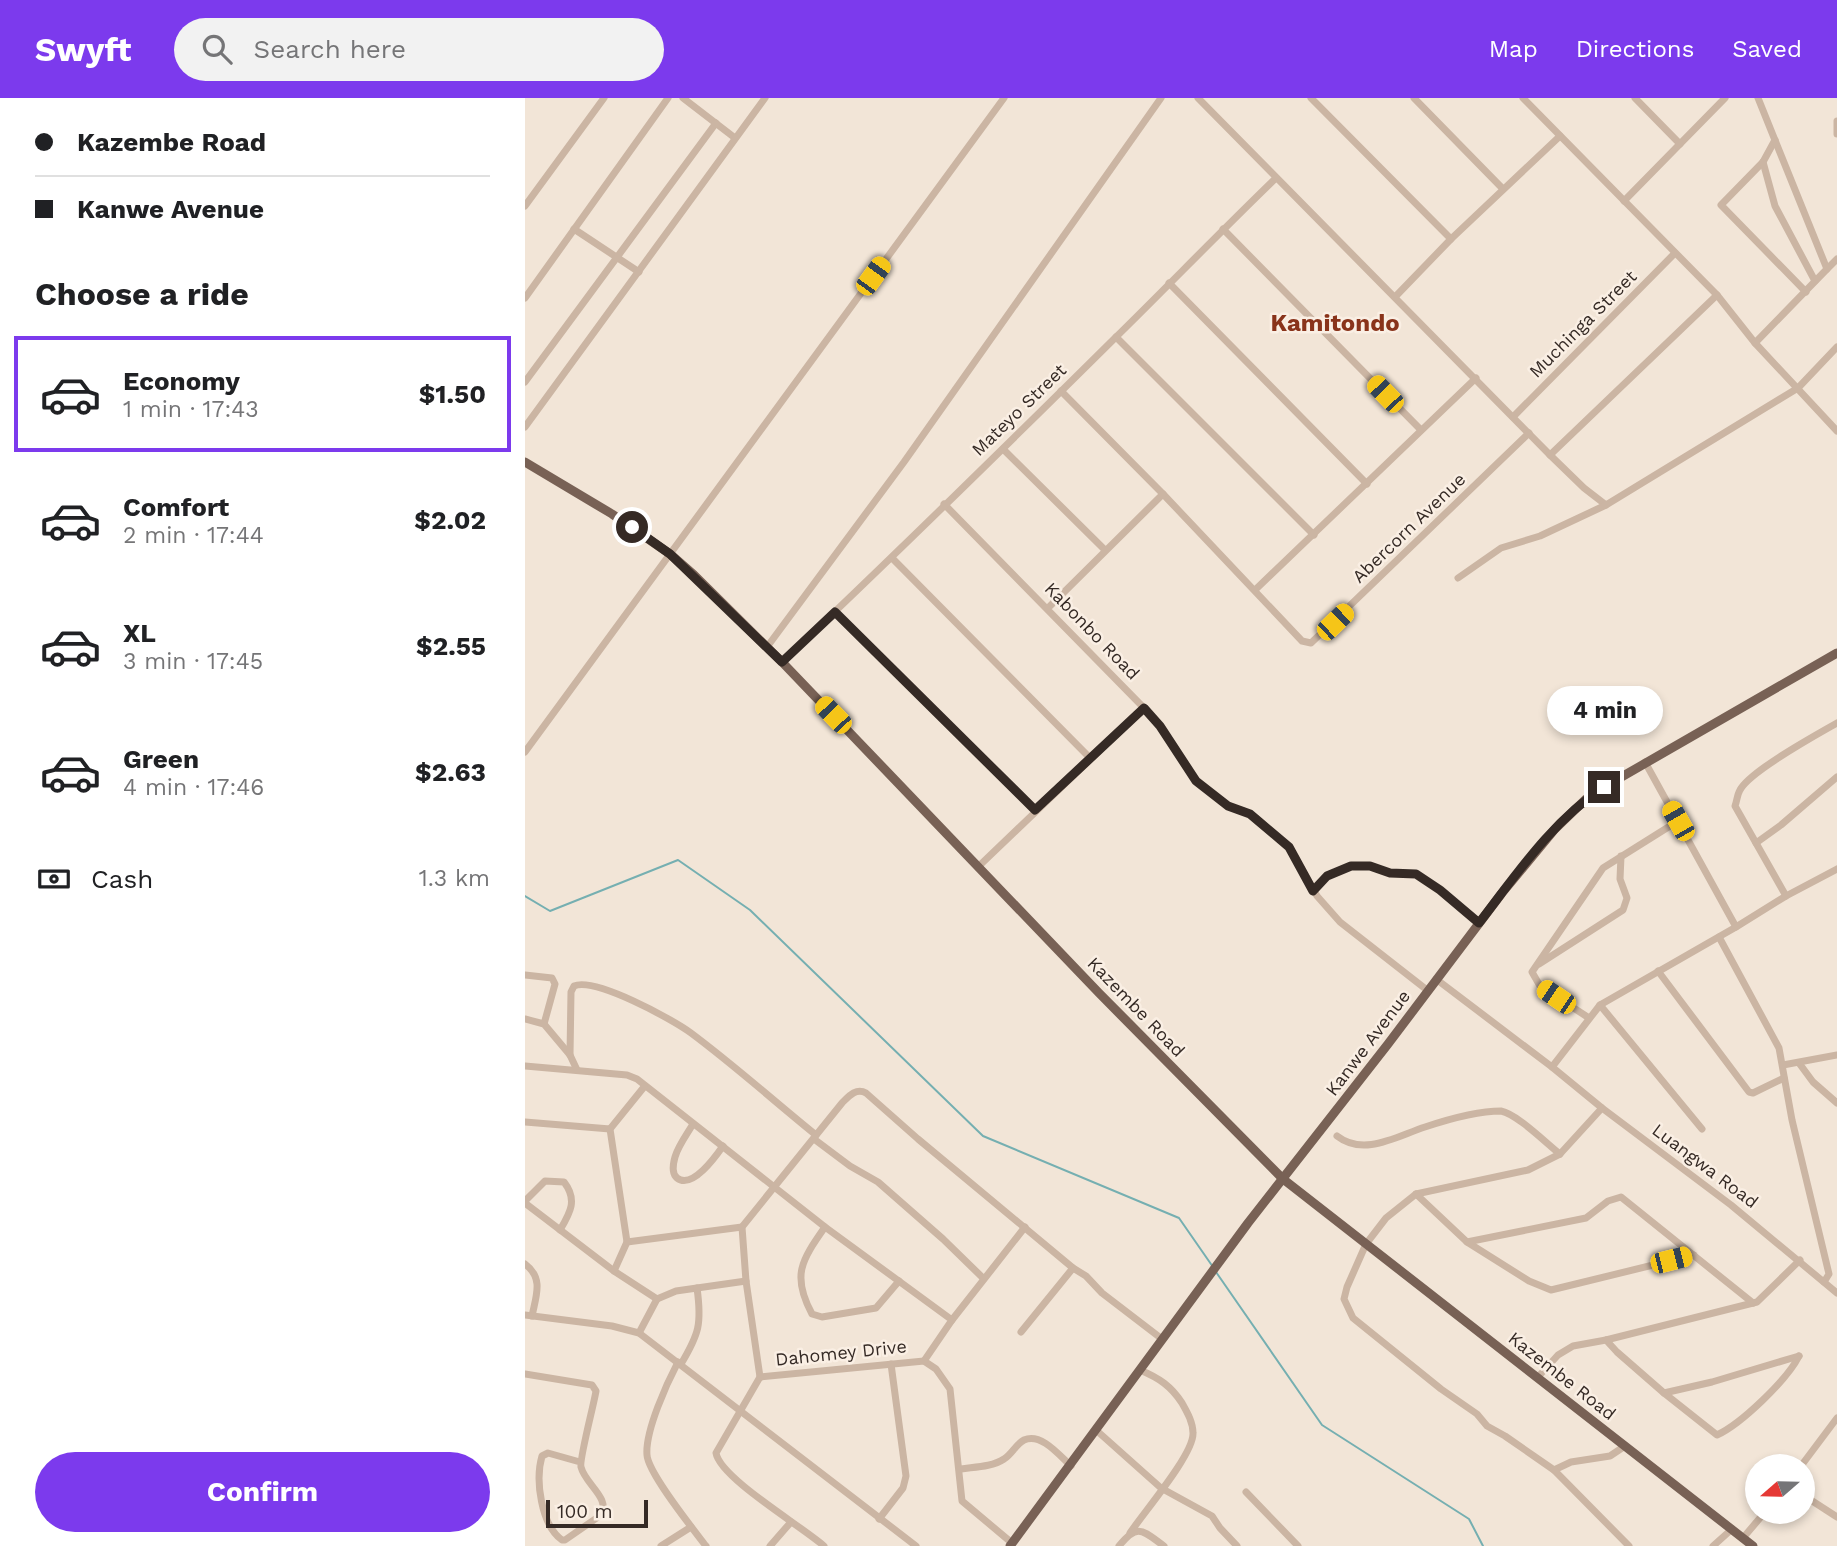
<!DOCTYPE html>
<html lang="en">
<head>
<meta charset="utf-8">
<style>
  :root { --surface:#fff; --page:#f2f2f2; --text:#202124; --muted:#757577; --line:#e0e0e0; --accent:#7c3aed }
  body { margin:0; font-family:"Work Sans",sans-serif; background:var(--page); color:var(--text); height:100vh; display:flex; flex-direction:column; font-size:26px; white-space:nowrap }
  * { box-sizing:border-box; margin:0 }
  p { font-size:23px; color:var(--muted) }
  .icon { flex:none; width:38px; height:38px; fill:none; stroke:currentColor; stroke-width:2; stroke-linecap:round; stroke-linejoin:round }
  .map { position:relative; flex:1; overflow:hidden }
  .side { display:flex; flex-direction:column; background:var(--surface); width:525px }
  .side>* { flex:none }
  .hud { display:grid; align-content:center; height:154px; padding:0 35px; background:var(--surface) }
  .needle { width:46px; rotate:250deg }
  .buttons { position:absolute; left:1220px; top:1356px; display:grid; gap:14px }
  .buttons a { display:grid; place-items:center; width:70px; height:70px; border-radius:50%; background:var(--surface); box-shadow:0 4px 10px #0003; font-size:35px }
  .scale { position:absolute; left:21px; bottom:18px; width:102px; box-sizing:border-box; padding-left:7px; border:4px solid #352a25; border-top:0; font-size:19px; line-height:24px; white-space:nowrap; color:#352a25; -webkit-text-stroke:5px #faefe4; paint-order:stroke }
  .end { position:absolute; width:32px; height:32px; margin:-16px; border:9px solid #352a25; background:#fff; box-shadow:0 0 0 4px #fff }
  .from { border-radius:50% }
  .bubble { position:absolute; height:49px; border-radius:24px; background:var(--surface); box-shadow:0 4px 10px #0003; font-size:23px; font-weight:700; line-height:49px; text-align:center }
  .car { position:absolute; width:21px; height:42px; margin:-21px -10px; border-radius:9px; box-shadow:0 0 5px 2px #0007; background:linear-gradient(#f5c518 24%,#345 0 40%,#f5c518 0 76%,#345 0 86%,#f5c518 0) }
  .hud b { display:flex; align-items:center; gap:24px; height:66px; font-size:26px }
  .hud b+b { border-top:2px solid var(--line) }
  .hud i { width:18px; height:18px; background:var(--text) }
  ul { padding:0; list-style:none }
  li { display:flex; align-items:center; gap:21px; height:116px; margin:0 14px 10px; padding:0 21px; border:4px solid transparent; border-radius:0px }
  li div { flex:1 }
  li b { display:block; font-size:26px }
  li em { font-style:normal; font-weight:700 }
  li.on { border-color:var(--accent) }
  li>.icon { width:63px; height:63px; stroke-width:1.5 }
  h2 { padding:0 35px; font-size:32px; line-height:84px }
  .pay { display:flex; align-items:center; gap:18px; height:77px; padding:0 35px; font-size:26px }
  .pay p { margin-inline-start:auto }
  .primary-button { display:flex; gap:14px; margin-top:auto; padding:14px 35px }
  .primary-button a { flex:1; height:80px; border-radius:42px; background:var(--accent); color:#fff; font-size:28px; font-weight:700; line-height:80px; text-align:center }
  header { display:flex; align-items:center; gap:42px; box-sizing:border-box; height:98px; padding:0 35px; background:var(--accent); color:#fff }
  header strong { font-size:33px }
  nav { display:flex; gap:38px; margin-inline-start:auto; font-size:24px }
  .search { width:490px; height:63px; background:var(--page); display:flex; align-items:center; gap:18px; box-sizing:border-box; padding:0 24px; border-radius:38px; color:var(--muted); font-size:26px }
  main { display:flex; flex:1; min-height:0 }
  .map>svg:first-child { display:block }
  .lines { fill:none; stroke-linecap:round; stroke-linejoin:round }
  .stream { stroke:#75afb1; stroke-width:2 }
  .minor { stroke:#cbb5a3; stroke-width:7 }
  .major { stroke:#786155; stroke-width:9 }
  .route { stroke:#352a25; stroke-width:9 }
  .labels { text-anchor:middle; stroke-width:5; stroke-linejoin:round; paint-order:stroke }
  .street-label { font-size:18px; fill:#352a25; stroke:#faefe4 }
  .district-label { font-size:24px; font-weight:bold; fill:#89331a; stroke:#faefe4 }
</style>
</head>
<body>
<header>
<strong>Swyft</strong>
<div class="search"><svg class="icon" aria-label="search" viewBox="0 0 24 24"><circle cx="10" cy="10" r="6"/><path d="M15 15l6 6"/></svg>Search here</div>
<nav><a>Map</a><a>Directions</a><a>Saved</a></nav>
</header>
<main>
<section class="side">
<div class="hud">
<b><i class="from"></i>Kazembe Road</b>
<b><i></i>Kanwe Avenue</b>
</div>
<h2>Choose a ride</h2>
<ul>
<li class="on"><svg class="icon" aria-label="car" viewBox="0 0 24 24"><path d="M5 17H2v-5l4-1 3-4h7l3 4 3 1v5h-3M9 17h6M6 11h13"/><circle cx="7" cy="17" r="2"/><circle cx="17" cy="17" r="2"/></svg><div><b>Economy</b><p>1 min · 17:43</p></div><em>$1.50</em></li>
<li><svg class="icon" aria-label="car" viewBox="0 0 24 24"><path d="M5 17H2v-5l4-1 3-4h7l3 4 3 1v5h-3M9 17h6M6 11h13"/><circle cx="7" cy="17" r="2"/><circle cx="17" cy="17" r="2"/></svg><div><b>Comfort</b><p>2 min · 17:44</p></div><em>$2.02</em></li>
<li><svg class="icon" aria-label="car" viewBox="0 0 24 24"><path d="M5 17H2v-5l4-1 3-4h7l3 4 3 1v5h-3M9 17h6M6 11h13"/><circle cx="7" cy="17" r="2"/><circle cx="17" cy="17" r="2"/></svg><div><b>XL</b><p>3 min · 17:45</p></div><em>$2.55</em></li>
<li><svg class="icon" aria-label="car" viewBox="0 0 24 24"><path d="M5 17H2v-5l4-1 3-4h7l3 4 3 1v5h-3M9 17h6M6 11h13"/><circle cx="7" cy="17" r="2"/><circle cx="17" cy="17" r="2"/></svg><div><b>Green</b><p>4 min · 17:46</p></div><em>$2.63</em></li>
</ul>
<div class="pay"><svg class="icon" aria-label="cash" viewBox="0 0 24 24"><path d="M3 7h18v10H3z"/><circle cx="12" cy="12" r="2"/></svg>Cash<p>1.3 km</p></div>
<div class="primary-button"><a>Confirm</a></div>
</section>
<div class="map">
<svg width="1312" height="1448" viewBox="0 0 1312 1448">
  <rect width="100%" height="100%" fill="#f2e5d7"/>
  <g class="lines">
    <g class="stream">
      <path d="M0,798l25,15 128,-51 72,50 233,226 196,82 34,49"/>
      <path d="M691,1174l106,153 147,94 14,27"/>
    </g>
    <g class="minor">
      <path d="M158,0l52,40"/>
      <path d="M673,0l352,357 34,33 22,17 192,-117 39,-41"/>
      <path d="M786,0l140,141"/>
      <path d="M889,0l89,91"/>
      <path d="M998,0l194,197 38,48 82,88"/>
      <path d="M1110,0l45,46"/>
      <path d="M1312,23v13"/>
      <path d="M1250,42l-12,22 -42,43 85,87"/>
      <path d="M1238,64l12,44 40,75"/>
      <path d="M1099,103l101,-103"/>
      <path d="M0,108l79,-108"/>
      <path d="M49,131l65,43"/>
      <path d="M698,131l198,201"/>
      <path d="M1302,171l10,-10"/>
      <path d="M644,185l198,201"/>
      <path d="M870,199l56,-58 109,-103"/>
      <path d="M0,200l143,-200"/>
      <path d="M591,239l198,198"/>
      <path d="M1230,245l72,-74 -69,-171"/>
      <path d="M0,284l191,-259"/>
      <path d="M988,319l162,-164"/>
      <path d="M0,329l240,-329"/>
      <path d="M478,351l102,101"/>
      <path d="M1025,357l167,-160"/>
      <path d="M638,396l139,147 9,2 218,-210"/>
      <path d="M419,406l200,204 -165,158"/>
      <path d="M367,460l198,200"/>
      <path d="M933,480l43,-30 39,-12 66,-31"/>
      <path d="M730,492l221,-212"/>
      <path d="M523,510l115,-114 -102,-103"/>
      <path d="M310,514l200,198"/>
      <path d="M242,549l137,-185 257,-364"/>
      <path d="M257,564c112,-106 222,-214 332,-323 54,-53 107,-108 162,-161"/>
      <path d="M619,610l16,18 36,55 32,25 16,5 12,7 33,29 28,49 23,26 87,68"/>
      <path d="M0,654l479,-654"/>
      <path d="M1120,664l91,165"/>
      <path d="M1231,745l25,-18 56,-48"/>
      <path d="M788,793l14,-15 24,-10h19l20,7 26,1 24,16 39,33"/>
      <path d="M1261,798l-51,-90c2,-5 2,-11 5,-16 10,-19 76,-55 97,-67"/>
      <path d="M1194,839l60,111 13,72 37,154 -5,8"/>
      <path d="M1014,866l84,-54 4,-12 -7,-19 1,-23"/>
      <path d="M1133,873l91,121 4,1 31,-15"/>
      <path d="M0,877l27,3 3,6 -11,40"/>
      <path d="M911,881l116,88 48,-62 136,-78 50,-31 51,-27"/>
      <path d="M1075,907l102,124"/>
      <path d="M1064,920l-49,-32 -8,-14 71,-104 75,-47"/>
      <path d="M0,921l19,5 26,31 7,15"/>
      <path d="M45,957l1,-63 3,-6c21,-9 98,33 117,47 43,32 83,68 125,102"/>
      <path d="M1274,965l14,19 24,21"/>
      <path d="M1258,967l54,-10"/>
      <path d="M0,968l102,9 10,4 188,148 127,93 -28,41 12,8 14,20 12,112 50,42"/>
      <path d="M1027,969l50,41 129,97 106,88"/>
      <path d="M0,1024l85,7"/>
      <path d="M168,1026c-6,10 -15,22 -18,33 -2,7 -4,16 2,21 15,12 39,-22 46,-32"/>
      <path d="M812,1038c27,21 60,0 88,-9 21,-7 54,-16 76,-16 16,3 45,32 59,43"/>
      <path d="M289,1041l36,27 28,16 65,57 40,39"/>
      <path d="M891,1096l112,-24 32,-16 42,-46"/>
      <path d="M0,1103l20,-20 19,1c14,18 6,31 -4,48"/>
      <path d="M0,1105l89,68 43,28 -18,34"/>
      <path d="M300,1129c-23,33 -34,48 -13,87l10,3 54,-9 23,-27"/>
      <path d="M102,1144l115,-15"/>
      <path d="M942,1144l62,39 22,9 143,-35"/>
      <path d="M0,1166c19,14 11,32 7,52"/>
      <path d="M89,1173l13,-29 -17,-113 34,-42"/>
      <path d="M132,1201l19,-8 70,-10"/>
      <path d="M0,1217l87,11 27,7 277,213"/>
      <path d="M427,1222l73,-93"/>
      <path d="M496,1234l52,-64"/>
      <path d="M1081,1242l11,12 47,41 48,-11 87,-26"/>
      <path d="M153,1264c-11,21 -33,69 -31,93 1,18 46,74 59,91"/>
      <path d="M156,1266c18,-30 21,-40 16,-76"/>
      <path d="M0,1276l67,11 4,6c-2,13 -17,69 -15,76 4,17 30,31 20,48l-36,25h-3c-21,-15 -27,-60 -20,-84l6,-3 32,9"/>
      <path d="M235,1279l164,-16"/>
      <path d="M1013,1279l20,-22 15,-9 33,-6 151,-38 43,-42"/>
      <path d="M1139,1295l53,42c24,-11 70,-55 82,-79"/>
      <path d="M571,1332l65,58 51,28 8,12 17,18"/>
      <path d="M1276,1368l36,-48"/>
      <path d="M436,1371c13,-2 31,-2 43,-10 8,-5 12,-15 20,-19 17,-8 36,16 47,26"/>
      <path d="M1029,1372l17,-8 39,-6 15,-10"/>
      <path d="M721,1394l52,54"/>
      <path d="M1278,1397l34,22"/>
      <path d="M354,1421l24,-31 3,-12 -15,-112"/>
      <path d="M605,1435c14,-21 64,-79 63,-100 0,-11 -6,-21 -11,-30 -11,-17 -23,-25 -42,-33"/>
      <path d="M1218,1440l22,-26"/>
      <path d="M136,1448l30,-19"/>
      <path d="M245,1448l21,-24"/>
      <path d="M299,1448c-21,-19 -104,-68 -108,-93l44,-76 -14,-96 -4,-54 100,-124c6,-6 14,-16 24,-10l52,46 155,129 13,8 16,17 60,46"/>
      <path d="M594,1448c19,-24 24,-15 45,0"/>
      <path d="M1104,1448l-75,-76 -49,-34 -18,-10 -10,-12 -36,-25 -88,-71 -9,-19 3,-12 19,-43 20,-26 30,-24 51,48 119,-24 22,-17 13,-4 132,106"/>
      <path d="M1188,1448l19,-17"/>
    </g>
    <g class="major">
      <path d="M0,364l87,52 58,40 24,21 88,87 317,331 184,186 470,367"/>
      <path d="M485,1448l238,-323 140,-179 114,-151 53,-64 31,-30 18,-12 233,-134"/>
    </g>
  </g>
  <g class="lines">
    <path class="route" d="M107,429l38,27 112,108 53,-50 200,198 109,-102 16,18 36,55 32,25 22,8 39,33 24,44 14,-15 24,-10h19l20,7 26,1 24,16 39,33c37,-48 73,-102 125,-136"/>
  </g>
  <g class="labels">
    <g class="street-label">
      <text transform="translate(1058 226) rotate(-45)" y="6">Muchinga Street</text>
      <text transform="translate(494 312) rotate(-44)" y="6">Mateyo Street</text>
      <text transform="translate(884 430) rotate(-44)" y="6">Abercorn Avenue</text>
      <text transform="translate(567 533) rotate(46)" y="6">Kabonbo Road</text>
      <text transform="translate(611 909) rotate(46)" y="6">Kazembe Road</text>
      <text transform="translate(843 945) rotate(-53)" y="6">Kanwe Avenue</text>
      <text transform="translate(1180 1068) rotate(37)" y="6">Luangwa Road</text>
      <text transform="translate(316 1255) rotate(-6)" y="6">Dahomey Drive</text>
      <text transform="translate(1037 1278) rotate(38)" y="6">Kazembe Road</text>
    </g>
    <g class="district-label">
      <text x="810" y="233">Kamitondo</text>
    </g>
  </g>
</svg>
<div class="buttons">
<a><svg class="needle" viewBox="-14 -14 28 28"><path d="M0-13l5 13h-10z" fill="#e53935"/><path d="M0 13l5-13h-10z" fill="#757577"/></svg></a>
</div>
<div class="scale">100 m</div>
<i class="end from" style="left:107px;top:429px"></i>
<i class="end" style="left:1079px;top:689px"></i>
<div class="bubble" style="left:1022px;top:588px;width:116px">4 min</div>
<i class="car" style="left:348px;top:178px;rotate:36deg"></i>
<i class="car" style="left:860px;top:296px;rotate:316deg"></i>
<i class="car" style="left:810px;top:524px;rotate:46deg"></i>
<i class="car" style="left:308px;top:617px;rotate:316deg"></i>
<i class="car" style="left:1153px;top:723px;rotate:330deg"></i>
<i class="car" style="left:1031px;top:899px;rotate:304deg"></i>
<i class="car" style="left:1146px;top:1162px;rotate:76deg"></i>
</div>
</main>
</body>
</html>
